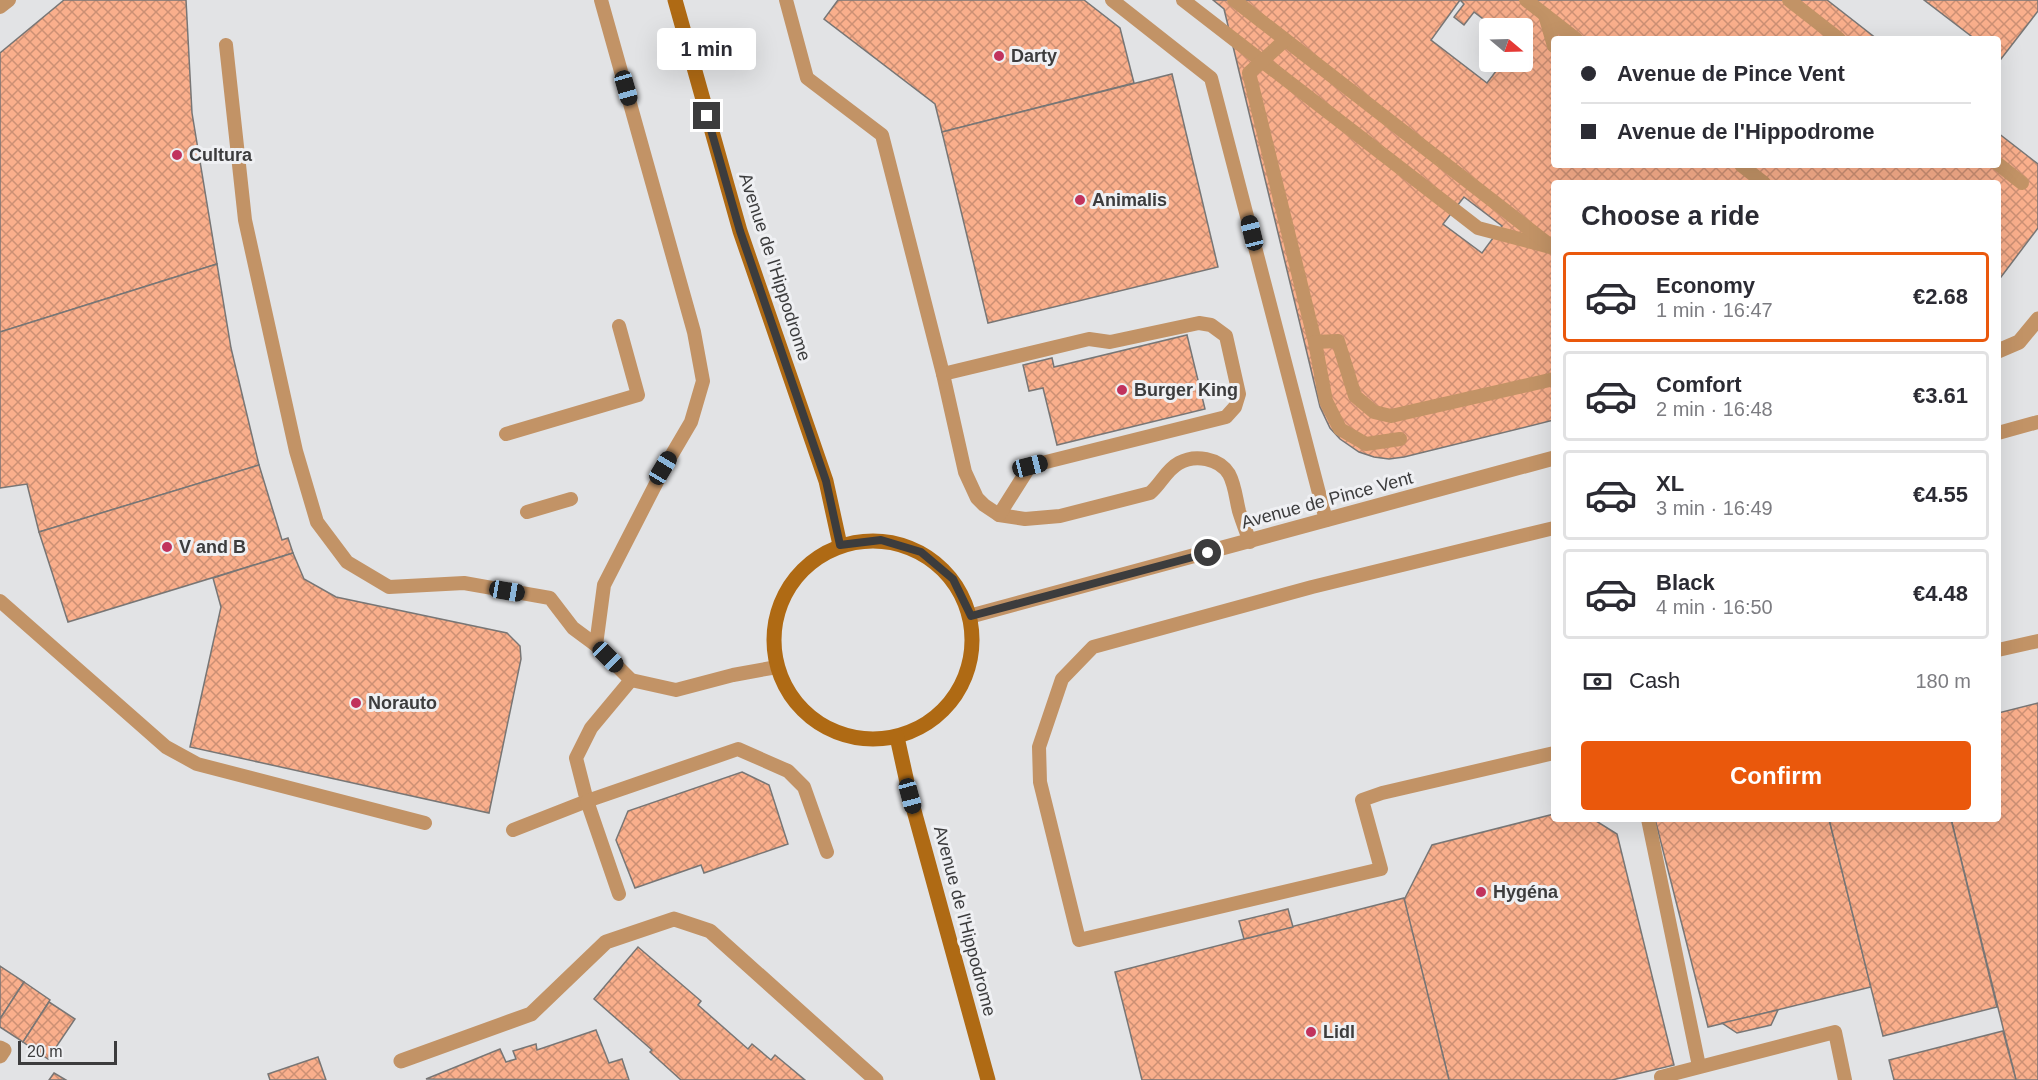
<!DOCTYPE html>
<html lang="en">
<head>
<meta charset="utf-8">
<style>
  :root { --surface:#fff; --page:#f2f2f3; --text:#2b2b33; --muted:#7c7c81; --line:#e1e1e2; --accent:#ea580c }
  body { margin:0; font-family:Helvetica,sans-serif; background:var(--page); color:var(--text); height:100vh; display:flex; flex-direction:column; font-size:22px; white-space:nowrap }
  * { box-sizing:border-box; margin:0 }
  p { font-size:20px; color:var(--muted) }
  .icon { flex:none; width:33px; height:33px; fill:none; stroke:currentColor; stroke-width:2; stroke-linecap:round; stroke-linejoin:round }
  .map { position:relative; flex:1; overflow:hidden }
  .sheet { position:absolute; left:1551px; top:180px; width:450px; height:642px; display:flex; flex-direction:column; background:var(--surface); border-radius:6px; box-shadow:0 6px 24px #0002 }
  .sheet>* { flex:none }
  .guide { position:absolute; left:1551px; top:36px; width:450px; height:132px; border-radius:6px; box-shadow:0 6px 24px #0002; display:grid; align-content:center; height:132px; padding:0 30px; background:var(--surface) }
  .needle { width:39px; rotate:109deg }
  .fabs { position:absolute; left:1479px; top:18px; display:grid; gap:12px }
  .fabs a { display:grid; place-items:center; width:54px; height:54px; border-radius:6px; background:var(--surface); box-shadow:0 6px 24px #0002; font-size:30px }
  .scale { position:absolute; left:18px; bottom:15px; width:99px; box-sizing:border-box; padding-left:6px; border:3px solid #3c3c3d; border-top:0; font-size:16px; line-height:21px; white-space:nowrap; color:#3c3c3d; -webkit-text-stroke:4px #eff0f3; paint-order:stroke }
  .end { position:absolute; width:27px; height:27px; margin:-14px; border:8px solid #3c3c3d; background:#fff; box-shadow:0 0 0 3px #fff }
  .from { border-radius:50% }
  .bubble { position:absolute; height:42px; border-radius:6px; background:var(--surface); box-shadow:0 6px 24px #0002; font-size:20px; font-weight:700; line-height:42px; text-align:center }
  .car { position:absolute; width:18px; height:36px; margin:-18px -9px; border-radius:8px; box-shadow:0 0 4px 2px #0007; background:linear-gradient(#222 24%,#8ab4d8 0 40%,#222 0 76%,#8ab4d8 0 86%,#222 0) }
  .guide b { display:flex; align-items:center; gap:21px; height:57px; font-size:22px }
  .guide b+b { border-top:2px solid var(--line) }
  .guide i { width:15px; height:15px; background:var(--text) }
  ul { padding:0; list-style:none }
  li { display:flex; align-items:center; gap:18px; height:90px; margin:0 12px 9px; padding:0 18px; border:3px solid var(--line); border-radius:6px }
  li div { flex:1 }
  li b { display:block; font-size:22px }
  li em { font-style:normal; font-weight:700 }
  li.on { border-color:var(--accent) }
  li>.icon { width:54px; height:54px; stroke-width:1.5 }
  h2 { padding:0 30px; font-size:27px; line-height:72px }
  .pay { display:flex; align-items:center; gap:15px; height:66px; padding:0 30px; font-size:22px }
  .pay p { margin-inline-start:auto }
  .button { display:flex; gap:12px; margin-top:auto; padding:12px 30px }
  .button a { flex:1; height:69px; border-radius:6px; background:var(--accent); color:#fff; font-size:24px; font-weight:700; line-height:69px; text-align:center }
  .map>svg:first-child { display:block }
  .building { fill:url(#building-cross-hatch); stroke:#787675; stroke-width:1.5; fill-rule:evenodd }
  .lines { fill:none; stroke-linecap:round; stroke-linejoin:round }
  .service { stroke:#c29366; stroke-width:14 }
  .minor { stroke:#c29366; stroke-width:15 }
  .secondary { stroke:#af6a14; stroke-width:15 }
  .route { stroke:#3c3c3d; stroke-width:8 }
  .poi-dot { fill:#c1325d; stroke:#eff0f3; stroke-width:2 }
  .labels { text-anchor:middle; stroke-width:6; stroke-linejoin:round; paint-order:stroke }
  .poi-label { font-size:18px; font-weight:bold; fill:#3c3c3d; stroke:#eff0f3; text-anchor:start }
  .street-label { font-size:18px; fill:#3c3c3d; stroke:#eff0f3 }
</style>
</head>
<body>
<div class="map">
<svg width="2038" height="1080" viewBox="0 0 2038 1080">
  <defs>
    <pattern id="building-cross-hatch" width="8" height="8" patternUnits="userSpaceOnUse" patternTransform="scale(1.5)"><rect width="8" height="8" fill="#faaf8c"/><path d="M0 0l8 8M0 8l8-8" fill="none" stroke="#cc9074"/></pattern>
  </defs>
  <rect width="100%" height="100%" fill="#e2e3e5"/>
  <g class="building">
    <path d="M64,0h122l6,113 25,151 -217,68v-279z"/>
    <path d="M838,0h246l36,28 14,55 -192,49 -7,-28 -111,-85z"/>
    <path d="M1213,0h614l50,39h-323v126h444v-32l40,31v64l-40,53v-98h-444v237l-150,37 -15,2 -15,-2 -15,-5 -19,-13 -10,-11 -10,-21 -96,-398zM1460,0l4,4 -10,13 10,8 10,-13 21,16h27v34h-19l-16,21 -56,-43zM1464,197l38,29 -20,27 -39,-29z"/>
    <path d="M1924,0h114v11l-37,48 -3,-2v-18h-23z"/>
    <path d="M1172,74l46,193 -230,56 -46,-191z"/>
    <path d="M217,264l14,84 28,117 -220,67 -12,-48 -27,4v-156z"/>
    <path d="M1187,335l18,74 -148,36 -14,-57 -14,3 -6,-26 29,-7 2,9z"/>
    <path d="M259,465l23,75 6,-2 5,15 -225,69 -29,-90z"/>
    <path d="M293,553l11,26 32,18 171,36 13,13 1,13 -32,154 -299,-66 31,-140 -8,-29z"/>
    <path d="M2038,703v377h-22l-65,-261h47v-106z"/>
    <path d="M742,772l27,13 19,59 -84,29 -3,-8 -66,23 -19,-48 12,-29z"/>
    <path d="M1554,814v5h39l24,15 57,231 -62,15h-163l-45,-180 28,-55z"/>
    <path d="M1655,819h174l42,168 -163,40z"/>
    <path d="M1829,819h122l46,188 -114,29z"/>
    <path d="M1404,898l45,182h-307l-27,-108z"/>
    <path d="M1288,909l5,18 -49,12 -5,-18z"/>
    <path d="M638,947l63,54 -3,4 50,44 4,-5 19,16 4,-5 30,25h-124l-31,-28 2,-2 -58,-51z"/>
    <path d="M0,966l24,16 -24,37z"/>
    <path d="M24,982l26,18 -27,42 -23,-15v-8z"/>
    <path d="M49,1002l26,17 -27,40 -25,-17z"/>
    <path d="M1778,1010l-7,15 -34,8 -15,-10z"/>
    <path d="M596,1030l13,33 13,-4 7,21 -203,-1 74,-30 6,13 10,-3 -3,-8 23,-7 1,6z"/>
    <path d="M2003,1031l13,49h-122l-5,-20z"/>
    <path d="M318,1057l8,23h-56l-2,-6z"/>
    <path d="M54,1073l12,7h-17z"/>
  </g>
  <g class="lines">
    <g class="service">
      <path d="M601,0l93,332 9,49 -12,41 -27,46 -60,117 -8,60 35,35 45,10 57,-15 44,-8"/>
      <path d="M786,0l21,78 75,57 61,239 22,98 12,26 7,7 15,10 26,4 35,-3 90,-23c11,-9 16,-23 29,-30 16,-9 40,-5 50,11 6,11 7,25 10,37 3,10 7,20 11,31"/>
      <path d="M1112,0l99,78 115,442"/>
      <path d="M1183,0l295,228 76,20"/>
      <path d="M1234,0l313,243"/>
      <path d="M1526,0l50,39"/>
      <path d="M1789,0l50,39"/>
      <path d="M0,7l9,-7"/>
      <path d="M1545,15l9,31"/>
      <path d="M1285,40l-36,33 66,269 23,-1 17,55 19,16 17,4 163,-37"/>
      <path d="M226,45l19,175 51,231 21,71 30,40 42,25 75,-4 86,15 23,30 23,17"/>
      <path d="M1998,164l24,19"/>
      <path d="M1741,165l23,18"/>
      <path d="M1315,342l11,59 14,28 26,15 34,-5"/>
      <path d="M943,374l146,-35 21,3 89,-19 12,2 15,11 13,58 -4,13 -9,10 -196,49 -31,49"/>
      <path d="M1998,433l40,-11"/>
      <path d="M506,434l132,-39 -19,-69"/>
      <path d="M527,512l44,-13"/>
      <path d="M1554,528l-242,59 -219,60 -31,32 -23,68 1,35 39,158 302,-71 -19,-69 20,-7 172,-40"/>
      <path d="M0,601l166,146 31,17 228,59"/>
      <path d="M1998,650l40,-9"/>
      <path d="M1648,819l51,247"/>
      <path d="M513,830l74,-29 -11,-43 15,-30 40,-48"/>
      <path d="M619,894l-32,-93 151,-52 50,22 16,16 23,65"/>
      <path d="M1662,1080l-1,-3 174,-45 10,48"/>
    </g>
    <g class="minor">
      <path d="M1998,351l21,-9 19,-23"/>
      <path d="M971,616l583,-158"/>
      <path d="M0,1048l4,2 -4,6"/>
      <path d="M401,1061l130,-47 75,-72 68,-23 36,12 166,149"/>
    </g>
    <g class="secondary">
      <path d="M675,0l65,231 86,250 14,64"/>
      <circle cx="873" cy="640" r="99"/>
      <path d="M897,737l13,59 78,284"/>
    </g>
  </g>
  <g class="lines">
    <path class="route" d="M707,116l33,115 86,250 14,64 41,-5 40,12 32,27 18,37 237,-63"/>
  </g>
  <g class="poi-dot">
    <circle cx="999" cy="56" r="6"/>
    <circle cx="177" cy="155" r="6"/>
    <circle cx="1080" cy="200" r="6"/>
    <circle cx="1122" cy="390" r="6"/>
    <circle cx="167" cy="547" r="6"/>
    <circle cx="356" cy="703" r="6"/>
    <circle cx="1481" cy="892" r="6"/>
    <circle cx="1311" cy="1032" r="6"/>
  </g>
  <g class="labels">
    <g class="poi-label">
      <text x="1011" y="62">Darty</text>
      <text x="189" y="161">Cultura</text>
      <text x="1092" y="206">Animalis</text>
      <text x="1134" y="396">Burger King</text>
      <text x="179" y="553">V and B</text>
      <text x="368" y="709">Norauto</text>
      <text x="1493" y="898">Hygéna</text>
      <text x="1323" y="1038">Lidl</text>
    </g>
    <g class="street-label">
      <text transform="translate(775 267) rotate(72)" y="6">Avenue de l'Hippodrome</text>
      <text transform="translate(1327 500) rotate(-15)" y="6">Avenue de Pince Vent</text>
      <text transform="translate(965 921) rotate(75)" y="6">Avenue de l'Hippodrome</text>
    </g>
  </g>
</svg>
<div class="fabs">
<a><svg class="needle" viewBox="-14 -14 28 28"><path d="M0-13l5 13h-10z" fill="#e53935"/><path d="M0 13l5-13h-10z" fill="#7c7c81"/></svg></a>
</div>
<div class="scale">20 m</div>
<i class="end from" style="left:1208px;top:553px"></i>
<i class="end" style="left:707px;top:116px"></i>
<div class="bubble" style="left:657px;top:28px;width:99px">1 min</div>
<i class="car" style="left:626px;top:88px;rotate:164deg"></i>
<i class="car" style="left:1252px;top:233px;rotate:346deg"></i>
<i class="car" style="left:1030px;top:466px;rotate:76deg"></i>
<i class="car" style="left:663px;top:468px;rotate:31deg"></i>
<i class="car" style="left:507px;top:591px;rotate:100deg"></i>
<i class="car" style="left:608px;top:657px;rotate:135deg"></i>
<i class="car" style="left:910px;top:796px;rotate:165deg"></i>
<div class="guide">
<b><i class="from"></i>Avenue de Pince Vent</b>
<b><i></i>Avenue de l'Hippodrome</b>
</div>
<section class="sheet">
<h2>Choose a ride</h2>
<ul>
<li class="on"><svg class="icon" aria-label="car" viewBox="0 0 24 24"><path d="M5 17H2v-5l4-1 3-4h7l3 4 3 1v5h-3M9 17h6M6 11h13"/><circle cx="7" cy="17" r="2"/><circle cx="17" cy="17" r="2"/></svg><div><b>Economy</b><p>1 min · 16:47</p></div><em>€2.68</em></li>
<li><svg class="icon" aria-label="car" viewBox="0 0 24 24"><path d="M5 17H2v-5l4-1 3-4h7l3 4 3 1v5h-3M9 17h6M6 11h13"/><circle cx="7" cy="17" r="2"/><circle cx="17" cy="17" r="2"/></svg><div><b>Comfort</b><p>2 min · 16:48</p></div><em>€3.61</em></li>
<li><svg class="icon" aria-label="car" viewBox="0 0 24 24"><path d="M5 17H2v-5l4-1 3-4h7l3 4 3 1v5h-3M9 17h6M6 11h13"/><circle cx="7" cy="17" r="2"/><circle cx="17" cy="17" r="2"/></svg><div><b>XL</b><p>3 min · 16:49</p></div><em>€4.55</em></li>
<li><svg class="icon" aria-label="car" viewBox="0 0 24 24"><path d="M5 17H2v-5l4-1 3-4h7l3 4 3 1v5h-3M9 17h6M6 11h13"/><circle cx="7" cy="17" r="2"/><circle cx="17" cy="17" r="2"/></svg><div><b>Black</b><p>4 min · 16:50</p></div><em>€4.48</em></li>
</ul>
<div class="pay"><svg class="icon" aria-label="cash" viewBox="0 0 24 24"><path d="M3 7h18v10H3z"/><circle cx="12" cy="12" r="2"/></svg>Cash<p>180 m</p></div>
<div class="button"><a>Confirm</a></div>
</section>
</div>
</body>
</html>
